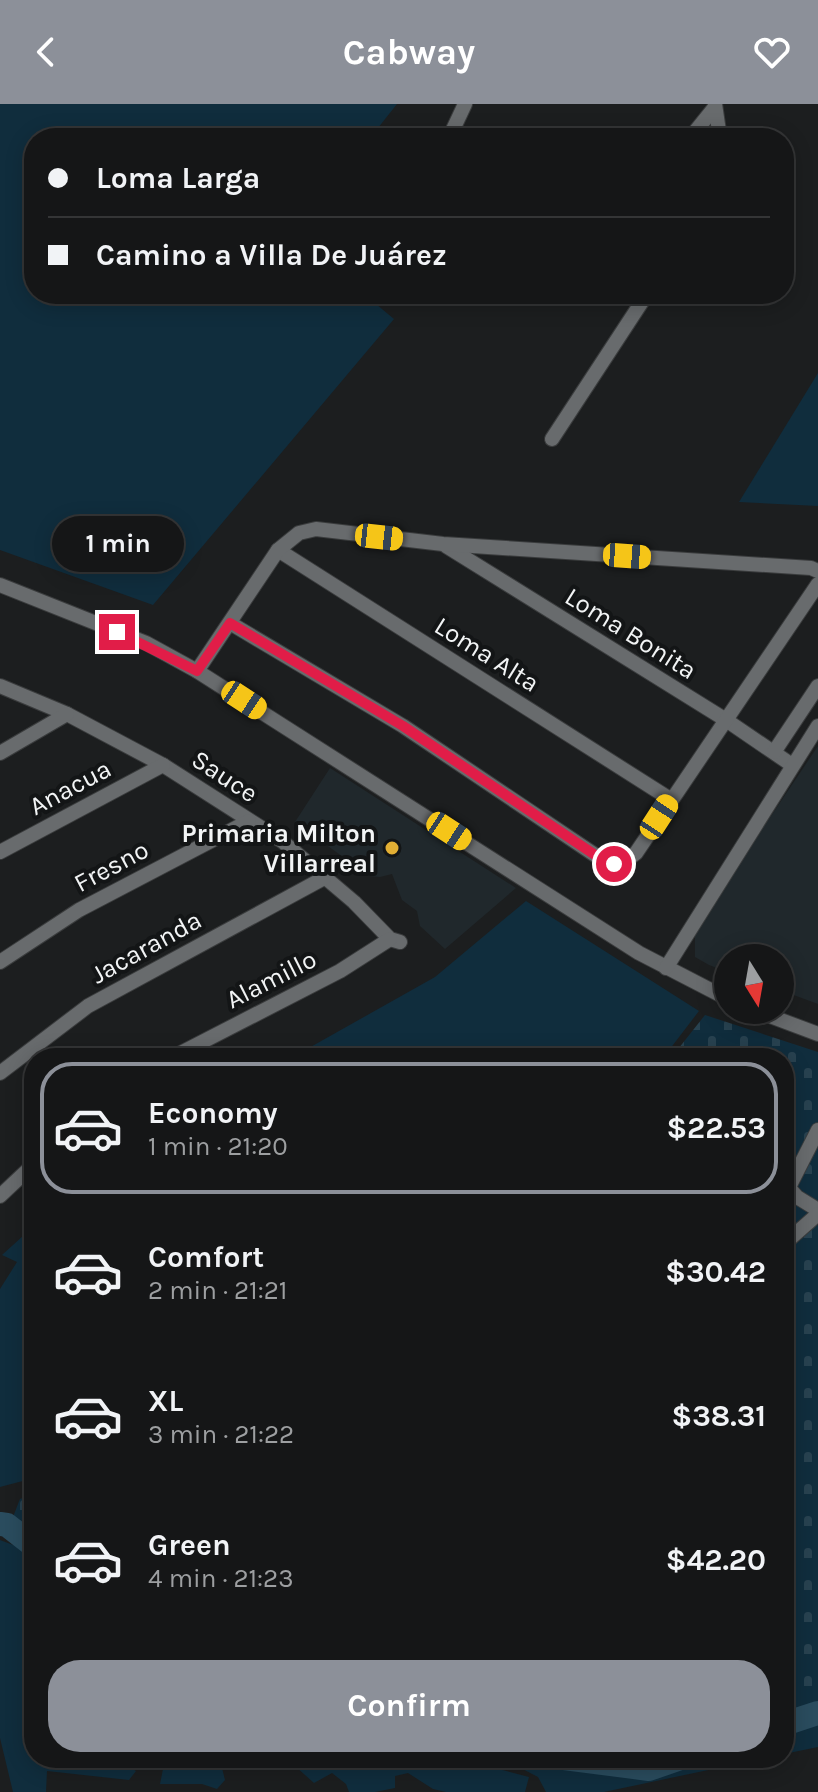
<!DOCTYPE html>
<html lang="en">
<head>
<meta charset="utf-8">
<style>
  :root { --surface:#151617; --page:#222324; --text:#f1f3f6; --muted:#9d9fa1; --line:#343536; --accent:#8c9099 }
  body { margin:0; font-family:Karla,sans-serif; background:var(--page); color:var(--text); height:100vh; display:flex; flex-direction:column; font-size:30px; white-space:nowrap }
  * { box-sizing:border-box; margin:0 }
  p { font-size:26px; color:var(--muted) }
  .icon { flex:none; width:44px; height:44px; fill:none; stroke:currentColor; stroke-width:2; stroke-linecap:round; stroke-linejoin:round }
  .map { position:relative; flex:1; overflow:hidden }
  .drawer { position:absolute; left:24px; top:944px; width:770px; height:720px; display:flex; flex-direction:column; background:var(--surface); border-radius:32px; box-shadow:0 4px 20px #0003,0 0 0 2px var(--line) }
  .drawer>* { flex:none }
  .hud { position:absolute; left:24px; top:24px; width:770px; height:176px; border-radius:32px; box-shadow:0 4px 20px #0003,0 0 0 2px var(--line); display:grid; align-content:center; height:176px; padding:0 24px; background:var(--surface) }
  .needle { width:52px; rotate:169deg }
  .fabs { position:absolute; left:714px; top:840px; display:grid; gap:16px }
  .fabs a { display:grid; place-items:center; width:80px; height:80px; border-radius:50%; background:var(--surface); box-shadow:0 4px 20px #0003,0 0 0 2px var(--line); font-size:40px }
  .end { position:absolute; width:36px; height:36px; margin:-18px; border:10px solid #e11d48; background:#fff; box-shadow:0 0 0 4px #fff }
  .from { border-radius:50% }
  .bubble { position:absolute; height:56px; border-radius:28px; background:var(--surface); box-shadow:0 4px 20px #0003,0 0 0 2px var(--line); font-size:26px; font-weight:700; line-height:56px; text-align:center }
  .car { position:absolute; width:24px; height:48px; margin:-24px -12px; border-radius:10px; box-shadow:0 0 6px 2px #0007; background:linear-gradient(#f5c518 24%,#345 0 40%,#f5c518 0 76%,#345 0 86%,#f5c518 0) }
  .hud b { display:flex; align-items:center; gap:28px; height:76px; font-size:30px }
  .hud b+b { border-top:2px solid var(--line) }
  .hud i { width:20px; height:20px; background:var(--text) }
  ul { padding:14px 0 0; list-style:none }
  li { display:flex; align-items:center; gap:24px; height:132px; margin:0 16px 12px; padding:0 8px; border:4px solid transparent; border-radius:32px }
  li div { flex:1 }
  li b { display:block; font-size:30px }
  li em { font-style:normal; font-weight:700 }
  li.on { border-color:var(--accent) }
  li>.icon { width:72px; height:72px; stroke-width:1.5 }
  .button { display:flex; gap:16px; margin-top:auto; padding:16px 24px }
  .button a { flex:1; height:92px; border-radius:32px; background:var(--accent); color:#fff; font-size:32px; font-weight:700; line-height:92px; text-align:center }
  header { display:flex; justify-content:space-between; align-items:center; height:104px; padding:0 24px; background:var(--accent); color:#fff; font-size:36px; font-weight:700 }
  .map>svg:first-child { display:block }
  .built { fill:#20282c }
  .grass { fill:#102d3d }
  .cemetery { fill:url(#cemetery-stones) }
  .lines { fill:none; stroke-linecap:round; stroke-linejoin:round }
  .river { stroke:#2a4c5e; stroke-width:24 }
  .minor-casing { stroke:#3a3c3d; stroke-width:16 }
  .minor { stroke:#686b6d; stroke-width:14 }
  .route { stroke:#e11d48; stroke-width:10 }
  .poi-dot { fill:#e2af34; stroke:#131516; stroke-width:3 }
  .labels { text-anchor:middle; stroke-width:8; stroke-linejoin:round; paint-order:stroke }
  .street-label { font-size:26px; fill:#f2f4f5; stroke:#131516 }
  .poi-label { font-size:26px; font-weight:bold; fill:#f2f4f5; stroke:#131516; text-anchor:end }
</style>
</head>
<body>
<header><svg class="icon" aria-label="back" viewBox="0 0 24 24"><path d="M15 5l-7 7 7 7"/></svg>Cabway<svg class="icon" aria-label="heart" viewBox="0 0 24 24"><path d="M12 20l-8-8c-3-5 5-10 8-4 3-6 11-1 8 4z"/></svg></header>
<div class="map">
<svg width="818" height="1688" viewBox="0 0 818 1688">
  <defs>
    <pattern id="cemetery-stones" width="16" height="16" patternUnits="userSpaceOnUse" patternTransform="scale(2)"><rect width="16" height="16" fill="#102d3d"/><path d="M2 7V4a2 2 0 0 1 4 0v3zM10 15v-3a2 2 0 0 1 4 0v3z" fill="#284250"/></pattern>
  </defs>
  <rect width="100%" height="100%" fill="#1c1e1f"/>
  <g class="built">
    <path d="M818,642v258l-38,-14v-32h-52v14l-19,-7 -14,-8v-28z"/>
    <path d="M330,664l186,120 -71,61 -25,-23 -3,-15 -15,-11 -10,-26 -12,3 -11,-1 -74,-54z"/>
  </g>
  <g class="grass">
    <path d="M0,0h397l-27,34h-336v156h330l30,25 -241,286 -153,-55z"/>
    <path d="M818,269v133l-79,-4z"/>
    <path d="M526,797l173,110 -36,47h-372l144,-81z"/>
    <path d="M34,1122v252l-34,9v-198l17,-27 -15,-7z"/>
    <path d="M0,1436l24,9 10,9v200h81l21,13 -7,9 -82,-9 -1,21h-33l-13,-54z"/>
    <path d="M818,1571v72l-34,7v-63z"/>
    <path d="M172,1654h86l-36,10 3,12 -8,9 -15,-5h-42l3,-15h11z"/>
    <path d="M286,1654h172l71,19 -4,15h-79l-13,-3 -25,-16 -13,3v12l-20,4h-26l-3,-8 -14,-11 -18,10z"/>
    <path d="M501,1654h264l-161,34h-58l-8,-15z"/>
  </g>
  <g class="cemetery">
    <path d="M705,911l113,37v633l-34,16v-643h-113z"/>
    <path d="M34,1390v35l-21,-12 7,-18z"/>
  </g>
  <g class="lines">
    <g class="river">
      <path d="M0,1420l7,1 27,21"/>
      <path d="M784,1620l34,-11"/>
      <path d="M564,1654l85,11 32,-11"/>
    </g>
    <g class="minor-casing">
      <g id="minor">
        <path d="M715,0l5,34"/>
        <path d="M449,34l16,-34"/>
        <path d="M690,34l25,-31"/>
        <path d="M552,335l95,-145"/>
        <path d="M446,442l280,174 66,45"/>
        <path d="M278,446l392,249"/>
        <path d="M0,481l146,58 51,28 442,282 89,46"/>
        <path d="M230,519l173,103 204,137c12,2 19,-2 29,-10l182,-269"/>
        <path d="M197,567l81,-121 21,-17 17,-4 127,15 368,24 7,3"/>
        <path d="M0,582l67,28 96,51 119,76 72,61 36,37 10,3"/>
        <path d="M774,648l44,-66"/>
        <path d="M0,649l67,-39"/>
        <path d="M0,748l163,-87"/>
        <path d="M0,858l79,-52 170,-89"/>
        <path d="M666,864l152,-242"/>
        <path d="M754,906l64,24"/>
        <path d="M171,954l169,-87 50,-32"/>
        <path d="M0,969l88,-67 236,-128"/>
        <path d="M789,1084l8,9 21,13"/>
        <path d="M0,1092l34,-32"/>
        <path d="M784,1093l34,-67"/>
        <path d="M784,1140l34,-30"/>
      </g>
    </g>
    <use href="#minor" class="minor"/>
  </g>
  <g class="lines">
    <path class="route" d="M117,528l80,39 33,-48 173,103 204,137 7,1"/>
  </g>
  <circle class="poi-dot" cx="392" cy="744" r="8"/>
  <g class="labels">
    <g class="street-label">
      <text transform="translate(631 529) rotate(32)" y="9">Loma Bonita</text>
      <text transform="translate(487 550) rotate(32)" y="9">Loma Alta</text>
      <text transform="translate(225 672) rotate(33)" y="9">Sauce</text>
      <text transform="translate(70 683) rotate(-28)" y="9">Anacua</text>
      <text transform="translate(111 762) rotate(-28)" y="9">Fresno</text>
      <text transform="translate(146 843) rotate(-29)" y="9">Jacaranda</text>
      <text transform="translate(271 875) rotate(-27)" y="9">Alamillo</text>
    </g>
    <g class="poi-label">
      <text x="376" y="738">Primaria Milton<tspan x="376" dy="30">Villarreal</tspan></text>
    </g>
  </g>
</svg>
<div class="fabs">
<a><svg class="needle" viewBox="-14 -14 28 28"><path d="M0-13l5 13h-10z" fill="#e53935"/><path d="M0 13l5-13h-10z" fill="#9d9fa1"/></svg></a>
</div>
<i class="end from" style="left:614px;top:760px"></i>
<i class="end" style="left:117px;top:528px"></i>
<div class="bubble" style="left:52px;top:412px;width:132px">1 min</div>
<i class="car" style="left:379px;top:433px;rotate:96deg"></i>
<i class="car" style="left:627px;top:452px;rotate:94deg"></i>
<i class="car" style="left:244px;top:596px;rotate:123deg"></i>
<i class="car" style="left:659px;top:713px;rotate:33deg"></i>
<i class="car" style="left:449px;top:727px;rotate:123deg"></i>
<div class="hud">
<b><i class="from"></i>Loma Larga</b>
<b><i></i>Camino a Villa De Juárez</b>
</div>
<section class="drawer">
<ul>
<li class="on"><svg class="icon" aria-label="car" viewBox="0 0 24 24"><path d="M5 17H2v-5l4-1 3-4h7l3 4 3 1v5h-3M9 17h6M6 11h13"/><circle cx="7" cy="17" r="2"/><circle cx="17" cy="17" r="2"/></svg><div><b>Economy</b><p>1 min · 21:20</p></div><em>$22.53</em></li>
<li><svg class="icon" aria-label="car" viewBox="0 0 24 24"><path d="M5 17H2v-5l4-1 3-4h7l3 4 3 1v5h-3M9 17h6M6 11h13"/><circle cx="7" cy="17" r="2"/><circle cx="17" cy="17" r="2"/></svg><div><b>Comfort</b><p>2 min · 21:21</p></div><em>$30.42</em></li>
<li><svg class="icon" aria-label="car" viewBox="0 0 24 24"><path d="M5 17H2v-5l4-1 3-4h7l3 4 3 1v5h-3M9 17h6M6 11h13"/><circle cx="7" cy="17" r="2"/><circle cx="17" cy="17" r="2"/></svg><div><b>XL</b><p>3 min · 21:22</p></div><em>$38.31</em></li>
<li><svg class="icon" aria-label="car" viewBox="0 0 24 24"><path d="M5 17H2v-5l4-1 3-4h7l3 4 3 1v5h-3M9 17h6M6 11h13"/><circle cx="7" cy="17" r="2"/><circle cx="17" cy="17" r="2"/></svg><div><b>Green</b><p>4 min · 21:23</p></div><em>$42.20</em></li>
</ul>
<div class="button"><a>Confirm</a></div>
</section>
</div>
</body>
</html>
